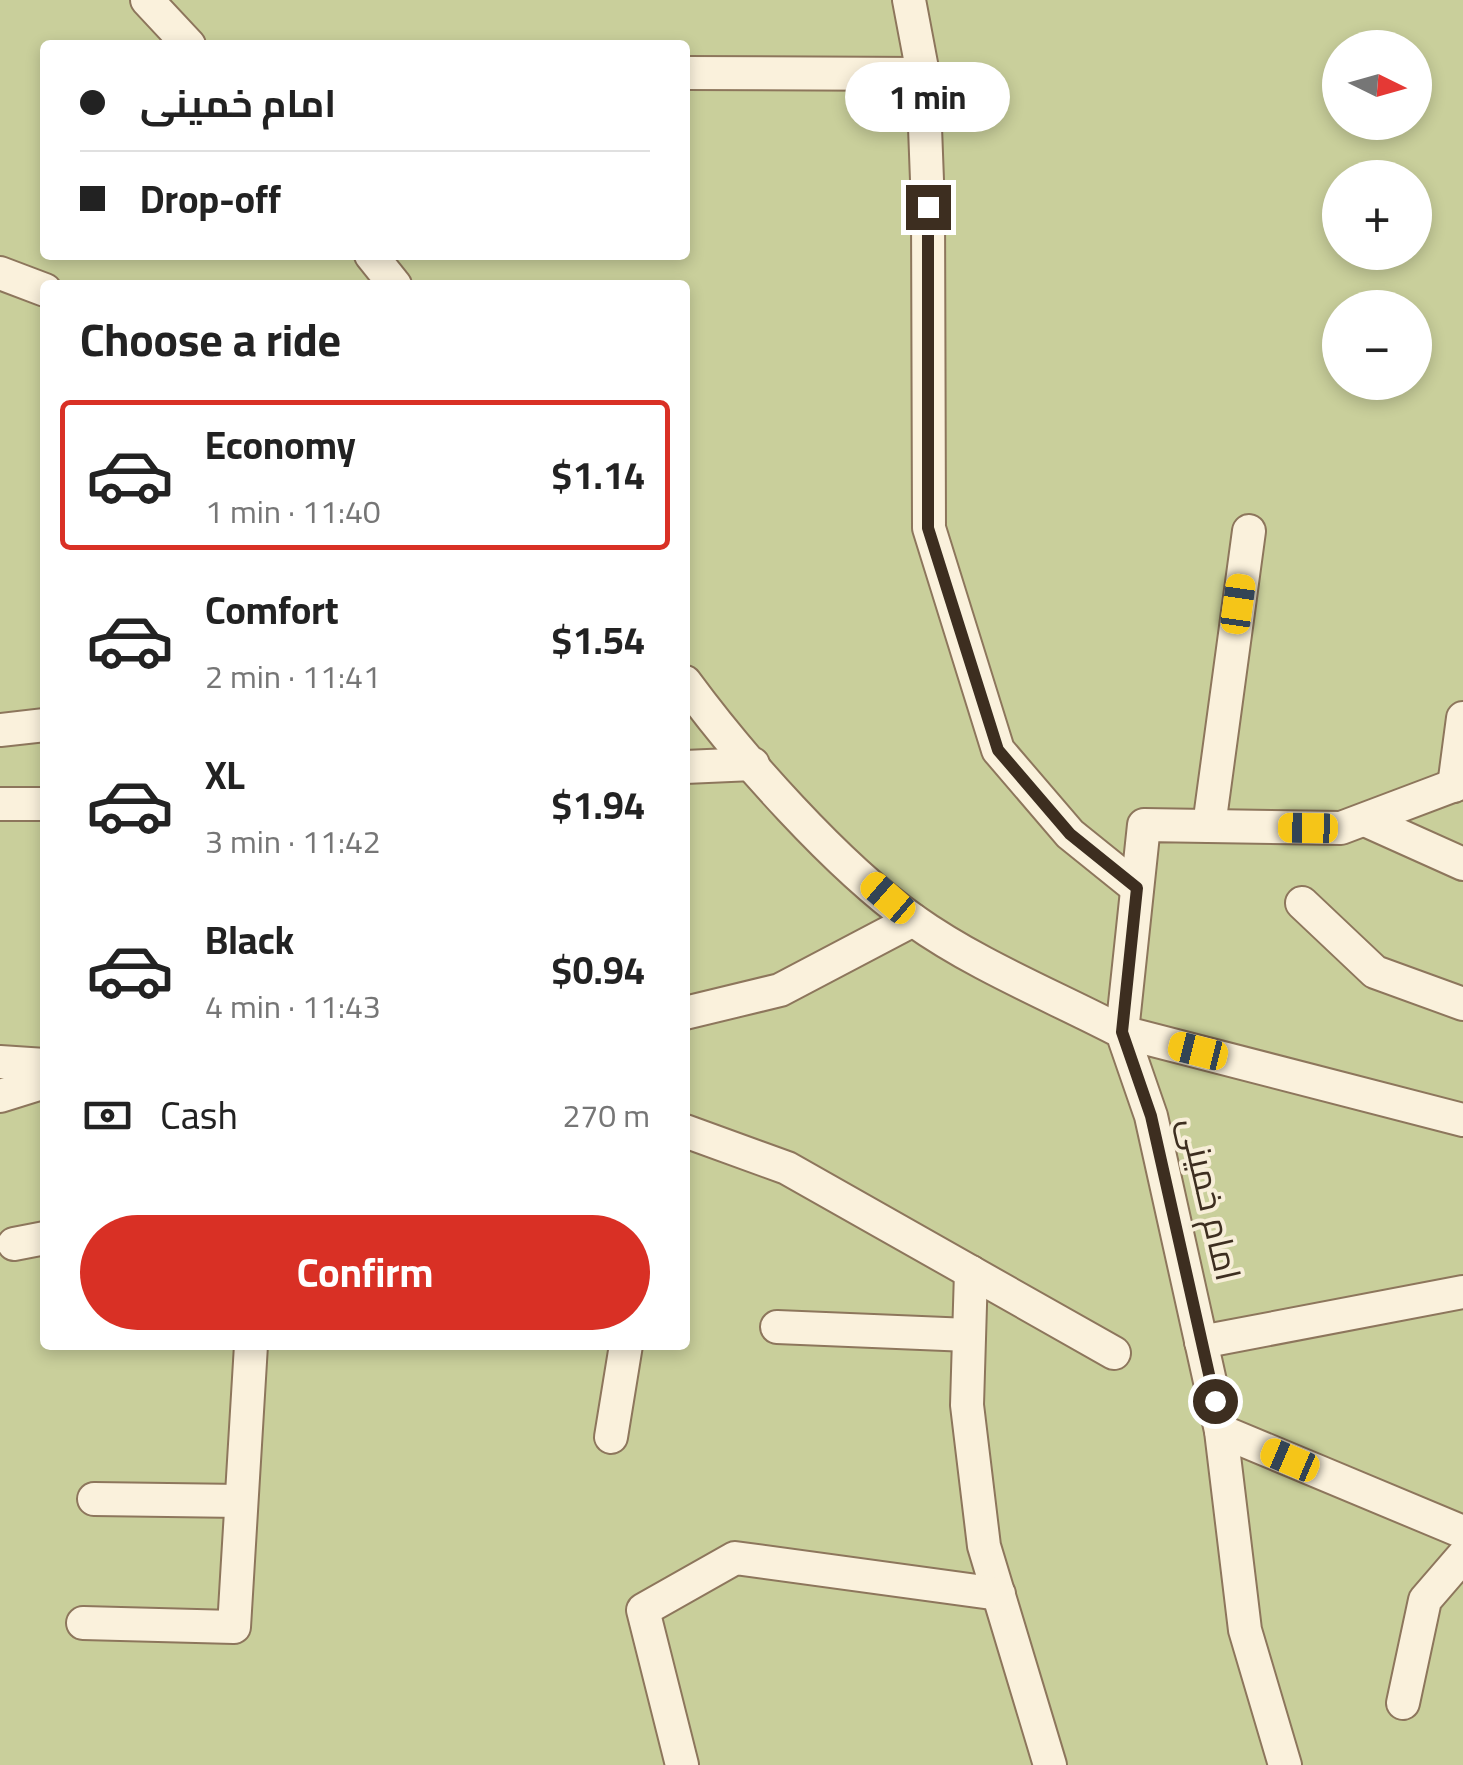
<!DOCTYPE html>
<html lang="en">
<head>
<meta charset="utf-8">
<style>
  :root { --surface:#fff; --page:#f6f6f6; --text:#222; --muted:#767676; --line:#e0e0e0; --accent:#d93025 }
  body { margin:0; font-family:Georgia,Cairo,serif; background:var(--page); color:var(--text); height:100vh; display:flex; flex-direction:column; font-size:38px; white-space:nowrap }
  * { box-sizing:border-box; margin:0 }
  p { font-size:32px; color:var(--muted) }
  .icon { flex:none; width:55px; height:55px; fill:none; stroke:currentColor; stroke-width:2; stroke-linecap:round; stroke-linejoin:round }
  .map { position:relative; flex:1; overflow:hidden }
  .sheet { position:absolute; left:40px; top:280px; width:650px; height:1070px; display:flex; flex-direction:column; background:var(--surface); border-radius:10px; box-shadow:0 5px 15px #0003 }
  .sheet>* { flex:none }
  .guide { position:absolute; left:40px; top:40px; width:650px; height:220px; border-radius:10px; box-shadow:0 5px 15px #0003; display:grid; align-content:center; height:220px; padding:0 40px; background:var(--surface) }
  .needle { width:65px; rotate:95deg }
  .controls { position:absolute; left:1322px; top:30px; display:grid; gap:20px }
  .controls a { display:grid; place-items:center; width:110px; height:110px; border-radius:50%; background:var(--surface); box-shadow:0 5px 15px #0003; font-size:50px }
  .end { position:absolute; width:45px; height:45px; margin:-22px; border:12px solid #3d2e20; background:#fff; box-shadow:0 0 0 5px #fff }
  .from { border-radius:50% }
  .bubble { position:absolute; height:70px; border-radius:35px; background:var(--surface); box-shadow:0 5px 15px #0003; font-size:32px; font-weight:700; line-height:70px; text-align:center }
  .car { position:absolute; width:30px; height:60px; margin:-30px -15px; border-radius:12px; box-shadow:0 0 8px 2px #0007; background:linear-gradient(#f5c518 24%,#345 0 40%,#f5c518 0 76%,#345 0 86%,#f5c518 0) }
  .guide b { display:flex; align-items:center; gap:35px; height:95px; font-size:38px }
  .guide b+b { border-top:2px solid var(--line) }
  .guide i { width:25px; height:25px; background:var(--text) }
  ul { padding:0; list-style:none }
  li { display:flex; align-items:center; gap:30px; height:150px; margin:0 20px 15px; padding:0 20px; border:5px solid transparent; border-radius:10px }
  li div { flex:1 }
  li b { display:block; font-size:38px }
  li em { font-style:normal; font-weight:700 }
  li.selected { border-color:var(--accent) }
  li>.icon { width:90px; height:90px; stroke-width:1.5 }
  h2 { padding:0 40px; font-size:45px; line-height:120px }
  .pay { display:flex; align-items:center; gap:25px; height:110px; padding:0 40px; font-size:38px }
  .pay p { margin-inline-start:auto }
  .action { display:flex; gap:20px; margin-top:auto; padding:20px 40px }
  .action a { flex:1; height:115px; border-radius:60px; background:var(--accent); color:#fff; font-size:40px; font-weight:700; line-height:115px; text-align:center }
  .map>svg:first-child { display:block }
  .green { fill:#c9cf9b; fill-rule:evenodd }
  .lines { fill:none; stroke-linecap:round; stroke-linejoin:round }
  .minor-casing { stroke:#8d765c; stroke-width:36 }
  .minor { stroke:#faf1dc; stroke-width:32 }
  .route { stroke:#3d2e20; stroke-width:12 }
  .labels { text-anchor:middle; stroke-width:8; stroke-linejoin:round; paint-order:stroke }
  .street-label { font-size:35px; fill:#3d2e20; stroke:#f7eed8 }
</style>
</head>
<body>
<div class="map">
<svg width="1463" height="1765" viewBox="0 0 1463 1765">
  <rect width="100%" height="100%" fill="#f0e4c8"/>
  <path class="green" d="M0,0h1463v1765h-1463zM45,45h640v210h-640zM1340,48h75v74h-75zM1340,178h75v74h-75zM45,285h640v1060h-640zM1340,308h75v74h-75z"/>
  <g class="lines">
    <g class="minor-casing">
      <g id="minor">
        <path d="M147,0l42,45"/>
        <path d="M909,0l14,74 5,133 1,321 69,222 72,84 67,54"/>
        <path d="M685,73l238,1"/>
        <path d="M371,255l24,30"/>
        <path d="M0,273l45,17"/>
        <path d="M685,682c55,75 152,184 228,238 63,45 140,76 209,112l29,84 70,315 24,199 40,135"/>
        <path d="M0,730l45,-5"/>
        <path d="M685,767l68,-3"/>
        <path d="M1463,782l-122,46 -197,-3 -22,207 341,88"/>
        <path d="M1454,786l9,-68"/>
        <path d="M0,804h45"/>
        <path d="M1365,820l98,44"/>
        <path d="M1209,826l40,-295"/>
        <path d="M1302,903l73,69 88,32"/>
        <path d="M685,1013l95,-23 133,-70"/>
        <path d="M0,1062l45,3"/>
        <path d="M0,1096l45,-14"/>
        <path d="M685,1131l102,37 327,185"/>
        <path d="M14,1244l31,-6"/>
        <path d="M971,1272l-4,133 17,141 66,219"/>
        <path d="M777,1327l192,8"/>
        <path d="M1201,1342l262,-50"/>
        <path d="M1221,1431l242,101"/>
        <path d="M611,1437l15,-92"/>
        <path d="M94,1499l147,2"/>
        <path d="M83,1623l151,4 17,-282"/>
        <path d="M1403,1703l22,-103 38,-44"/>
        <path d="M682,1765l-39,-155 92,-52 264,36"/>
      </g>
    </g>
    <use href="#minor" class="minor"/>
  </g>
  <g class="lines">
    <path class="route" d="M928,207v321l70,222 72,84 67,54 -15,144 29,84 64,285"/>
  </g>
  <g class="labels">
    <g class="street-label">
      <text transform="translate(1210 1199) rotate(77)" y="12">امام خمینی</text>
    </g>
  </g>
</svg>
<div class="controls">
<a><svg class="needle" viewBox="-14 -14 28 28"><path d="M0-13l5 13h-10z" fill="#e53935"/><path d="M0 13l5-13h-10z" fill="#767676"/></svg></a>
<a>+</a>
<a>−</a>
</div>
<i class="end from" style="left:1215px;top:1401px"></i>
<i class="end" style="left:928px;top:207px"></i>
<div class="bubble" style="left:845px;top:62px;width:165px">1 min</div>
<i class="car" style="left:1238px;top:604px;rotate:8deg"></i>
<i class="car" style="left:1308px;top:828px;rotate:271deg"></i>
<i class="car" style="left:888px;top:898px;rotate:311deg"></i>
<i class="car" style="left:1198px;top:1051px;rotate:284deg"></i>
<i class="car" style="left:1290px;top:1460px;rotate:293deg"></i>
<div class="guide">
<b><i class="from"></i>امام خمینی</b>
<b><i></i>Drop-off</b>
</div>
<section class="sheet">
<h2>Choose a ride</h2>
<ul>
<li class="selected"><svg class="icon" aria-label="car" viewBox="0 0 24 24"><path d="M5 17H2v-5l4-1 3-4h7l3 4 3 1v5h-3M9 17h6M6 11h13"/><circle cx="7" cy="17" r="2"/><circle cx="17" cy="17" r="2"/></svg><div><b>Economy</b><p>1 min · 11:40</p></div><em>$1.14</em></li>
<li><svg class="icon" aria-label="car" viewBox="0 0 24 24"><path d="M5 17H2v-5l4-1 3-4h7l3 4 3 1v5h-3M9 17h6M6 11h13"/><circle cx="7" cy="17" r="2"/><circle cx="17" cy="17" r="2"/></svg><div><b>Comfort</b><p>2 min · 11:41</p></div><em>$1.54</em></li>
<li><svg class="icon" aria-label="car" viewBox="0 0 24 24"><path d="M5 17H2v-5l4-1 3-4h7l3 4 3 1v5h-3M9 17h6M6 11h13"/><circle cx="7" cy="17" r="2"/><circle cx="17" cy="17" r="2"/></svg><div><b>XL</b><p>3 min · 11:42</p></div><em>$1.94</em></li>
<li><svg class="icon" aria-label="car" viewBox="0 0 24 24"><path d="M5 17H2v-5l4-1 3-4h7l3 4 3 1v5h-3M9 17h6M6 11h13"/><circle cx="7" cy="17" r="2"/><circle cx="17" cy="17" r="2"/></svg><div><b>Black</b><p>4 min · 11:43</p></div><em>$0.94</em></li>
</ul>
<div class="pay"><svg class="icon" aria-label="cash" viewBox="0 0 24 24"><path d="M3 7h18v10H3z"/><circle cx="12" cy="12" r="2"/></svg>Cash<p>270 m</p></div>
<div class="action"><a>Confirm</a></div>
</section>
</div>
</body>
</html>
